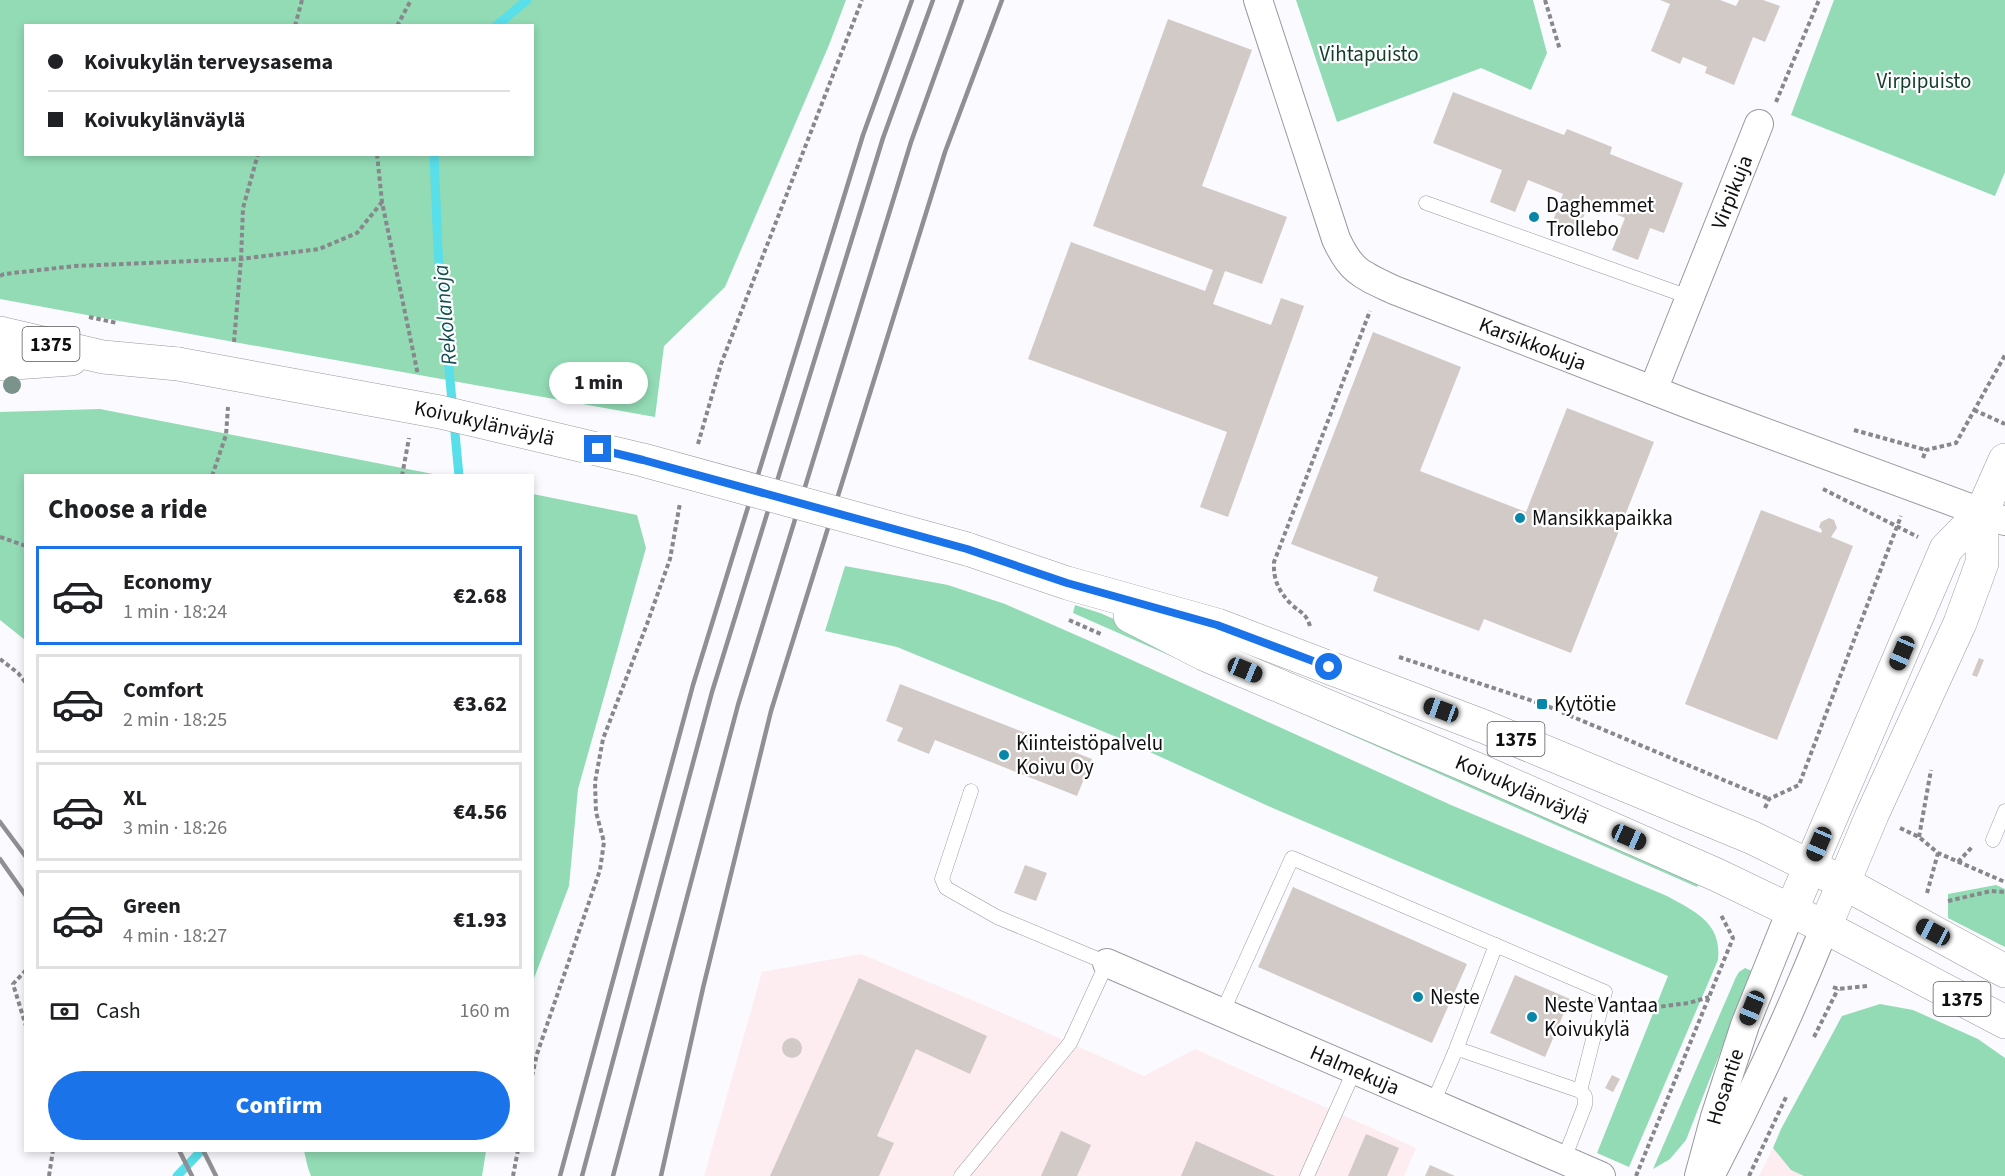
<!DOCTYPE html>
<html lang="en">
<head>
<meta charset="utf-8">
<style>
  :root { --surface:#fff; --page:#f6f6f6; --text:#202124; --muted:#757577; --line:#e0e0e0; --accent:#1a73e8 }
  body { margin:0; font-family:"Source Sans 3",sans-serif; background:var(--page); color:var(--text); height:100vh; display:flex; flex-direction:column; font-size:22px; white-space:nowrap }
  * { box-sizing:border-box; margin:0 }
  p { font-size:20px; color:var(--muted) }
  .icon { flex:none; width:33px; height:33px; fill:none; stroke:currentColor; stroke-width:2; stroke-linecap:round; stroke-linejoin:round }
  .map { position:relative; flex:1; overflow:hidden }
  .drawer { position:absolute; left:24px; top:474px; width:510px; height:678px; display:flex; flex-direction:column; background:var(--surface); border-radius:0px; box-shadow:0 3px 9px #0003 }
  .drawer>* { flex:none }
  .guide { position:absolute; left:24px; top:24px; width:510px; height:132px; border-radius:0px; box-shadow:0 3px 9px #0003; display:grid; align-content:center; height:132px; padding:0 24px; background:var(--surface) }
  .end { position:absolute; width:27px; height:27px; margin:-14px; border:8px solid #1a73e8; background:#fff; box-shadow:0 0 0 3px #fff }
  .from { border-radius:50% }
  .bubble { position:absolute; height:42px; border-radius:21px; background:var(--surface); box-shadow:0 3px 9px #0003; font-size:20px; font-weight:800; line-height:42px; text-align:center }
  .car { position:absolute; width:18px; height:36px; margin:-18px -9px; border-radius:8px; box-shadow:0 0 4px 2px #0007; background:linear-gradient(#222 24%,#8ab4d8 0 40%,#222 0 76%,#8ab4d8 0 86%,#222 0) }
  .guide b { display:flex; align-items:center; gap:21px; height:57px; font-size:22px }
  .guide b+b { border-top:2px solid var(--line) }
  .guide i { width:15px; height:15px; background:var(--text) }
  ul { padding:0; list-style:none }
  li { display:flex; align-items:center; gap:18px; height:99px; margin:0 12px 9px; padding:0 12px; border:3px solid var(--line); border-radius:0px }
  li div { flex:1 }
  li b { display:block; font-size:22px }
  li em { font-style:normal; font-weight:800 }
  li.active { border-color:var(--accent) }
  li>.icon { width:54px; height:54px; stroke-width:1.5 }
  h2 { padding:0 24px; font-size:27px; line-height:72px }
  .pay { display:flex; align-items:center; gap:15px; height:66px; padding:0 24px; font-size:22px }
  .pay p { margin-inline-start:auto }
  .primary-button { display:flex; gap:12px; margin-top:auto; padding:12px 24px }
  .primary-button a { flex:1; height:69px; border-radius:36px; background:var(--accent); color:#fff; font-size:24px; font-weight:800; line-height:69px; text-align:center }
  .map>svg:first-child { display:block }
  .industrial { fill:#fdedf0 }
  .green { fill:#92dbb5; fill-rule:evenodd }
  .lines { fill:none; stroke-linecap:round; stroke-linejoin:round }
  .stream { stroke:#58dfea; stroke-width:9 }
  .building { fill:#d2cac7 }
  .service-casing { stroke:#99989f; stroke-width:15 }
  .minor-casing { stroke:#99989f; stroke-width:30 }
  .tertiary-casing { stroke:#99989f; stroke-width:34 }
  .primary-casing { stroke:#99989f; stroke-width:34 }
  .path { stroke:#88878b; stroke-width:4; stroke-dasharray:4.5 3; stroke-linecap:butt }
  .service { stroke:#fff; stroke-width:14 }
  .minor { stroke:#fff; stroke-width:28 }
  .tertiary { stroke:#fff; stroke-width:33 }
  .primary { stroke:#fff; stroke-width:33 }
  .rail { stroke:#908f93; stroke-width:4.5 }
  .primary-bridge-casing { stroke:#99989f; stroke-width:34; stroke-linecap:butt }
  .primary-bridge { stroke:#fff; stroke-width:33 }
  .tree { fill:#7b938a }
  .route { stroke:#1a73e8; stroke-width:8 }
  .poi-dot { fill:#0687aa; stroke:#fff; stroke-width:2 }
  .labels { text-anchor:middle; stroke-width:4.5; stroke-linejoin:round; paint-order:stroke }
  .shield { fill:#fff; stroke:#585759; stroke-width:1.5 }
  .shield-label { font-size:20px; font-weight:bold; fill:#100f12 }
  .park-label { font-size:21px; fill:#133e2b; stroke:#fff }
  .street-label { font-size:21px; fill:#100f12; stroke:#fff }
  .poi-label { font-size:21px; fill:#100f12; stroke:#fff; text-anchor:start }
  .water-label { font-size:22px; font-style:italic; fill:#124e52; stroke:#fff }
</style>
</head>
<body>
<div class="map">
<svg width="2005" height="1176" viewBox="0 0 2005 1176">
  <rect width="100%" height="100%" fill="#fbfaff"/>
  <g class="industrial">
    <path d="M861,954l137,57 146,65 51,-27 221,99 -12,28h-700l58,-204z"/>
    <path d="M1773,1148l62,28h-76z"/>
  </g>
  <g class="green">
    <path d="M0,0h846l-17,45 -104,242 -61,59 -9,71 -421,-75 -234,-43zM26,26h506v128h-506z"/>
    <path d="M1296,0h237l14,53 -16,37 -50,-22 -144,54z"/>
    <path d="M1834,0h171v172l-10,24 -204,-81z"/>
    <path d="M100,409l338,66 -412,1 -1,164 -25,-20v-208z"/>
    <path d="M533,494l104,21 9,33 -68,241 -9,97 -36,95z"/>
    <path d="M845,566l103,19 57,19 96,42 350,159 216,91c29,16 55,27 51,64l-89,207 -32,-14 71,-177 -393,-167 -156,-71 -222,-91 -72,-16z"/>
    <path d="M1075,605l25,8 603,263 -6,11 -624,-274z"/>
    <path d="M1996,885l9,4v58l-57,-29v-24z"/>
    <path d="M1745,968l7,3 -66,169 -16,19 -17,10 83,-192 3,-5z"/>
    <path d="M1880,1004l33,6 65,29 27,19v118h-201l-13,-6 -18,-22 8,-19 61,-113z"/>
    <path d="M304,1151v-1l182,1 -4,25h-171l-3,-8z"/>
  </g>
  <g class="lines">
    <g class="stream">
      <path d="M496,26l31,-26"/>
      <path d="M434,154l4,97 21,225"/>
      <path d="M177,1176l25,-26"/>
    </g>
  </g>
  <g class="building">
    <path d="M1660,0h60l16,6 3,-6h24l17,6 -15,36 -12,-5 -19,48 -29,-12 2,-6 -24,-10 -3,7 -29,-13 19,-47z"/>
    <path d="M1168,19l84,31 -50,136 85,31 -25,67 -37,-13 -12,33 58,21 10,-27 23,8 -76,211 -28,-10 27,-75 -199,-73 43,-117 134,49 8,-21 -120,-44z"/>
    <path d="M1453,92l111,43 3,-6 45,18 -2,7 73,29 -19,50 -14,-5 -12,32 -26,-10 13,-32 -36,-15 -13,33 -25,-10 12,-32 -35,-14 -13,32 -25,-10 12,-32 -69,-27z"/>
    <path d="M1373,332l88,35 -41,104 106,41 41,-104 87,34 -83,211 -87,-34 -5,12 -106,-40 5,-14 -87,-33z"/>
    <path d="M1761,510l60,23 1,-3 -3,-3 2,-5 8,-4 5,2 3,8 -6,9 22,9 -76,194 -92,-36z"/>
    <path d="M1979,658l5,2 -7,17 -5,-2z"/>
    <path d="M900,684l192,75 -15,37 -142,-56 -6,14 -32,-13 6,-13 -17,-7z"/>
    <path d="M1025,865l22,8 -11,28 -22,-8z"/>
    <path d="M1293,887l174,77 -35,79 -174,-76z"/>
    <path d="M1515,975l55,24 -25,58 -55,-24z"/>
    <path d="M859,978l128,58 -17,38 -54,-25 -39,87 17,7 -15,33h-109z"/>
    <circle cx="792" cy="1048" r="10"/>
    <path d="M1612,1075l8,4 -7,13 -8,-4z"/>
    <path d="M1061,1131l30,14 -14,31h-36z"/>
    <path d="M1366,1134l33,14 -12,28h-39z"/>
    <path d="M1196,1141l79,35h-94z"/>
    <path d="M1430,1165l25,11h-30z"/>
  </g>
  <g class="lines">
    <g class="service-casing">
      <g id="service">
        <path d="M1426,203l263,94"/>
        <path d="M1993,840l12,-29"/>
        <path d="M1222,1013l70,-155 313,134 -25,99"/>
        <path d="M1455,1052l41,-107"/>
        <path d="M1433,1103l22,-51 6,-2 119,41 5,5v9l-21,54"/>
        <path d="M961,1176l109,-133 37,-80 -110,-46 -51,-29 -4,-9 29,-88"/>
        <path d="M1307,1176l48,-107"/>
      </g>
    </g>
    <g class="minor-casing">
      <g id="minor">
        <path id="s1" d="M1258,0l78,239c15,33 26,36 58,51l302,117 309,114"/>
        <path id="s2" d="M1653,390l106,-266"/>
        <path id="s3" d="M1107,963l494,213"/>
        <path d="M1711,1174c42,-80 80,-163 114,-247"/>
        <path id="s4" d="M1699,1176l16,-59 30,-92 46,-114"/>
      </g>
    </g>
    <g class="tertiary-casing">
      <g id="tertiary">
        <path d="M1791,911l155,-362 36,-37 23,-52"/>
        <path d="M1825,927l47,-112 88,-192 22,-60v-51"/>
      </g>
    </g>
    <g class="primary-casing">
      <g id="primary">
        <path d="M0,333l103,24 75,7"/>
        <path d="M0,364l71,-5"/>
        <path d="M967,549l100,34 150,42 268,102 268,111 91,45 161,88"/>
        <path id="s5" d="M1130,616l74,38 272,115 241,106 108,52 180,95"/>
      </g>
    </g>
    <g class="path">
      <path d="M1545,0l15,50"/>
      <path d="M295,26l7,-26"/>
      <path d="M397,26l14,-26"/>
      <path d="M1776,102l43,-102"/>
      <path d="M377,154l5,48 36,173"/>
      <path d="M0,276l4,-2 71,-8 166,-7 78,-10 38,-16 25,-31"/>
      <path d="M89,317l28,6"/>
      <path d="M234,342l7,-83 2,-51 15,-54"/>
      <path d="M1974,410l31,14"/>
      <path d="M1854,430l72,20"/>
      <path d="M698,444l23,-80 141,-364"/>
      <path d="M1923,458l3,-8 30,-7 49,-88"/>
      <path d="M212,476l14,-41 2,-28"/>
      <path d="M402,476l7,-38"/>
      <path d="M1823,489l95,48"/>
      <path d="M0,537l26,9"/>
      <path d="M1069,620l34,15"/>
      <path d="M1310,626c-4,-13 -9,-13 -18,-21 -13,-13 -19,-25 -18,-43l96,-251"/>
      <path d="M1399,657l143,47 227,95"/>
      <path d="M0,659l18,14 8,10"/>
      <path d="M1765,808l4,-9 30,-14 102,-269"/>
      <path d="M1900,828l19,9 19,16 67,29"/>
      <path d="M1919,837l12,-67"/>
      <path d="M1958,862l14,-15"/>
      <path d="M1927,893l11,-40"/>
      <path d="M1948,901l43,-10 14,1"/>
      <path d="M26,970l-13,14 13,42"/>
      <path d="M1833,987l5,2 29,-3"/>
      <path d="M1624,1011l65,-8 20,-6"/>
      <path d="M1814,1037l24,-48"/>
      <path d="M532,1076l5,-22 63,-184 4,-28 -8,-30 -1,-30 8,-43 44,-115 23,-65 10,-56"/>
      <path d="M49,1176l4,-26"/>
      <path d="M513,1176l5,-26"/>
      <path d="M1636,1176l97,-238 -12,-23"/>
      <path d="M1749,1176l38,-81"/>
    </g>
    <use href="#service" class="service"/>
    <use href="#minor" class="minor"/>
    <use href="#tertiary" class="tertiary"/>
    <use href="#primary" class="primary"/>
    <g class="rail">
      <path d="M0,822l26,35"/>
      <path d="M0,859l26,37"/>
      <path d="M179,1150l13,26"/>
      <path d="M203,1150l13,26"/>
      <path d="M560,1176l133,-491 170,-550 49,-135"/>
      <path d="M582,1176l130,-484 171,-554 50,-138"/>
      <path d="M613,1176l125,-471 173,-563 51,-142"/>
      <path d="M661,1176l42,-188 68,-277 174,-559 57,-152"/>
    </g>
    <g class="primary-bridge-casing">
      <g id="primary-bridge">
        <path id="s6" d="M178,364l262,48 203,48 324,89"/>
      </g>
    </g>
    <use href="#primary-bridge" class="primary-bridge"/>
  </g>
  <circle class="tree" cx="12" cy="385" r="9"/>
  <g class="lines">
    <path class="route" d="M598,449l45,11 324,89 100,34 150,42 112,42"/>
  </g>
  <g class="poi-dot">
    <circle cx="1534" cy="217" r="6"/>
    <circle cx="1520" cy="518" r="6"/>
    <rect x="1536" y="698" width="12" height="12" rx="3"/>
    <circle cx="1004" cy="755" r="6"/>
    <circle cx="1418" cy="997" r="6"/>
    <circle cx="1532" cy="1017" r="6"/>
  </g>
  <g class="labels">
    <g class="shield">
      <rect x="22.5" y="327" width="57" height="34" rx="4.5"/>
      <rect x="1487.5" y="722" width="57" height="34" rx="4.5"/>
      <rect x="1933.5" y="982" width="57" height="34" rx="4.5"/>
    </g>
    <g class="shield-label">
      <text x="51" y="351">1375</text>
      <text x="1516" y="746">1375</text>
      <text x="1962" y="1006">1375</text>
    </g>
    <g class="park-label">
      <text x="1369" y="61">Vihtapuisto</text>
      <text x="1924" y="88">Virpipuisto</text>
    </g>
    <g class="street-label">
      <text dy="7" stroke="none"><textPath href="#s2" startOffset="213">Virpikuja</textPath></text>
      <text dy="7" stroke="none"><textPath href="#s1" startOffset="480">Karsikkokuja</textPath></text>
      <text dy="7" stroke="none"><textPath href="#s6" startOffset="312">Koivukylänväylä</textPath></text>
      <text dy="7" stroke="none"><textPath href="#s5" startOffset="429">Koivukylänväylä</textPath></text>
      <text dy="7" stroke="none"><textPath href="#s3" startOffset="270">Halmekuja</textPath></text>
      <text dy="7" stroke="none"><textPath href="#s4" startOffset="93">Hosantie</textPath></text>
    </g>
    <g class="poi-label">
      <text x="1546" y="212">Daghemmet<tspan x="1546" dy="24">Trollebo</tspan></text>
      <text x="1532" y="525">Mansikkapaikka</text>
      <text x="1554" y="711">Kytötie</text>
      <text x="1016" y="750">Kiinteistöpalvelu<tspan x="1016" dy="24">Koivu Oy</tspan></text>
      <text x="1430" y="1004">Neste</text>
      <text x="1544" y="1012">Neste Vantaa<tspan x="1544" dy="24">Koivukylä</tspan></text>
    </g>
    <g class="water-label">
      <text transform="translate(444 315) rotate(-95)" y="8">Rekolanoja</text>
    </g>
  </g>
</svg>
<i class="end from" style="left:1329px;top:667px"></i>
<i class="end" style="left:598px;top:449px"></i>
<div class="bubble" style="left:549px;top:362px;width:99px">1 min</div>
<i class="car" style="left:1902px;top:653px;rotate:203deg"></i>
<i class="car" style="left:1245px;top:670px;rotate:112deg"></i>
<i class="car" style="left:1441px;top:710px;rotate:290deg"></i>
<i class="car" style="left:1629px;top:837px;rotate:114deg"></i>
<i class="car" style="left:1819px;top:844px;rotate:203deg"></i>
<i class="car" style="left:1933px;top:932px;rotate:298deg"></i>
<i class="car" style="left:1752px;top:1008px;rotate:202deg"></i>
<div class="guide">
<b><i class="from"></i>Koivukylän terveysasema</b>
<b><i></i>Koivukylänväylä</b>
</div>
<section class="drawer">
<h2>Choose a ride</h2>
<ul>
<li class="active"><svg class="icon" aria-label="car" viewBox="0 0 24 24"><path d="M5 17H2v-5l4-1 3-4h7l3 4 3 1v5h-3M9 17h6M6 11h13"/><circle cx="7" cy="17" r="2"/><circle cx="17" cy="17" r="2"/></svg><div><b>Economy</b><p>1 min · 18:24</p></div><em>€2.68</em></li>
<li><svg class="icon" aria-label="car" viewBox="0 0 24 24"><path d="M5 17H2v-5l4-1 3-4h7l3 4 3 1v5h-3M9 17h6M6 11h13"/><circle cx="7" cy="17" r="2"/><circle cx="17" cy="17" r="2"/></svg><div><b>Comfort</b><p>2 min · 18:25</p></div><em>€3.62</em></li>
<li><svg class="icon" aria-label="car" viewBox="0 0 24 24"><path d="M5 17H2v-5l4-1 3-4h7l3 4 3 1v5h-3M9 17h6M6 11h13"/><circle cx="7" cy="17" r="2"/><circle cx="17" cy="17" r="2"/></svg><div><b>XL</b><p>3 min · 18:26</p></div><em>€4.56</em></li>
<li><svg class="icon" aria-label="car" viewBox="0 0 24 24"><path d="M5 17H2v-5l4-1 3-4h7l3 4 3 1v5h-3M9 17h6M6 11h13"/><circle cx="7" cy="17" r="2"/><circle cx="17" cy="17" r="2"/></svg><div><b>Green</b><p>4 min · 18:27</p></div><em>€1.93</em></li>
</ul>
<div class="pay"><svg class="icon" aria-label="cash" viewBox="0 0 24 24"><path d="M3 7h18v10H3z"/><circle cx="12" cy="12" r="2"/></svg>Cash<p>160 m</p></div>
<div class="primary-button"><a>Confirm</a></div>
</section>
</div>
</body>
</html>
